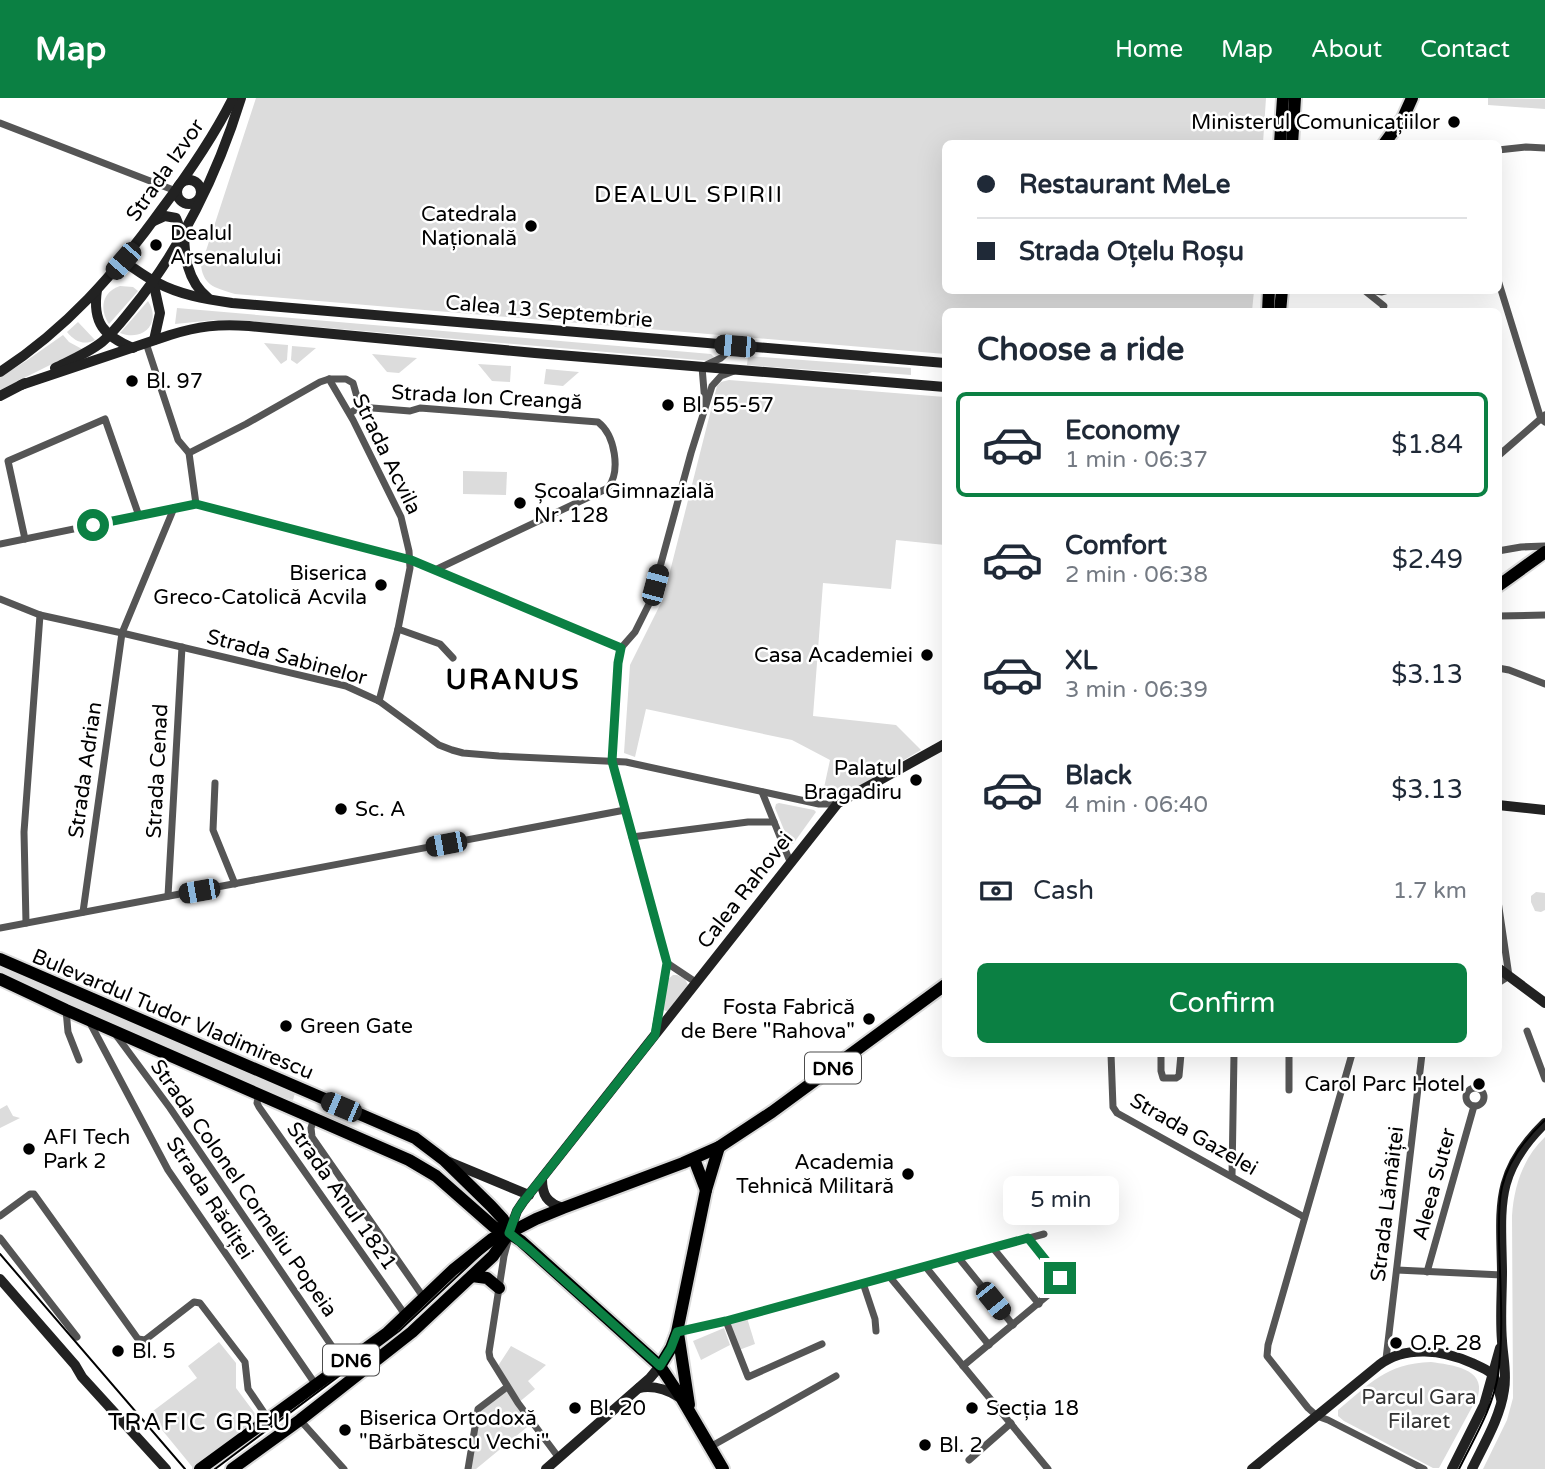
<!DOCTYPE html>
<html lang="en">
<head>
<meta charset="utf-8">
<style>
  :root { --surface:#fff; --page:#f6f6f7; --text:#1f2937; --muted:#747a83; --line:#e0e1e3; --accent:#0b8043 }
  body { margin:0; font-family:"Varela Round",sans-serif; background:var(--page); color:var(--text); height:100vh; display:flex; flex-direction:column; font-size:26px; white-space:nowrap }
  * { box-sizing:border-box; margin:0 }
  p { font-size:23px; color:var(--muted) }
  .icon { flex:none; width:38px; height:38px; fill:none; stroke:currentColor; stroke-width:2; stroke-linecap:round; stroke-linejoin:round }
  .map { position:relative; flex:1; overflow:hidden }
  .side { position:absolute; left:942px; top:210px; width:560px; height:749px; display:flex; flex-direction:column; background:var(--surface); border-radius:10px; box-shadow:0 7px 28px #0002 }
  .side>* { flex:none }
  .hud { position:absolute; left:942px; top:42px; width:560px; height:154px; border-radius:10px; box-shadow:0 7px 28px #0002; display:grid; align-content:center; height:154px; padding:0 35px; background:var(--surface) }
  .end { position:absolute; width:32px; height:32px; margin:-16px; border:9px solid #0b8043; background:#fff; box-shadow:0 0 0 4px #fff }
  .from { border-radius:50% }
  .bubble { position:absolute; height:49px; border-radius:10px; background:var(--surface); box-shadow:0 7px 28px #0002; font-size:23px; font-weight:600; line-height:49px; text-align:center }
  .car { position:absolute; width:21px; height:42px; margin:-21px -10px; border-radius:9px; box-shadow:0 0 5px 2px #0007; background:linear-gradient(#222 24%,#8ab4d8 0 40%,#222 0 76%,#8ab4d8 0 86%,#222 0) }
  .hud b { display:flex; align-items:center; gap:24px; height:66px; font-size:26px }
  .hud b+b { border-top:2px solid var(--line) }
  .hud i { width:18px; height:18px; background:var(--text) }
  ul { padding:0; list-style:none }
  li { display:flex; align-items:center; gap:21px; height:105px; margin:0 14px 10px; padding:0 21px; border:4px solid transparent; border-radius:10px }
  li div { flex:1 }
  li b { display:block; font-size:26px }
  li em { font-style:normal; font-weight:600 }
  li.on { border-color:var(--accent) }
  li>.icon { width:63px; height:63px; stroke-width:1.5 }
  h2 { padding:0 35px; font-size:32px; line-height:84px }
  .pay { display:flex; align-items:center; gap:18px; height:77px; padding:0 35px; font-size:26px }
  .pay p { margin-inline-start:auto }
  .button { display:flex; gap:14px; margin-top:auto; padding:14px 35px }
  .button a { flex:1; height:80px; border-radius:10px; background:var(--accent); color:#fff; font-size:28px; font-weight:600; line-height:80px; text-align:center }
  header { display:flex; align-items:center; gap:42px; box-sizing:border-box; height:98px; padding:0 35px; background:var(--accent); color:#fff }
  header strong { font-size:33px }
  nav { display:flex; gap:38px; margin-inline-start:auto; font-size:24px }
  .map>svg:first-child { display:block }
  .green { fill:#dcdcdc }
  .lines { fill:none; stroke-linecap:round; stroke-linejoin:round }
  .primary-casing { stroke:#dbdbdb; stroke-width:16 }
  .street { stroke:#555; stroke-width:7 }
  .secondary { stroke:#222; stroke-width:10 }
  .primary { stroke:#000; stroke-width:12 }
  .tram { stroke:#000; stroke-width:2 }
  .route { stroke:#0b8043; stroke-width:9 }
  .poi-dot { fill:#000; stroke:#fff; stroke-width:2.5 }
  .labels { text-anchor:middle; stroke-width:5; stroke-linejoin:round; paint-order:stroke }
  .shield { fill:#fff; stroke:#4c4c4c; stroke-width:2 }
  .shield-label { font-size:19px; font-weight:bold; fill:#000 }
  .poi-label { font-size:21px; fill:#000; stroke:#fff; text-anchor:start }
  .street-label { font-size:21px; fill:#000; stroke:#fff }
  .park-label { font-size:21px; fill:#333; stroke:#fff }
  .neighbourhood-label { font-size:23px; letter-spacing:2px; fill:#000; stroke:#fff }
  .quarter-label { font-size:24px; letter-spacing:2px; fill:#000; stroke:#fff }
  .district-label { font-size:28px; font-weight:bold; letter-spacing:2px; fill:#000; stroke:#fff }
</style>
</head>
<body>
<header>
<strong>Map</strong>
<nav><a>Home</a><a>Map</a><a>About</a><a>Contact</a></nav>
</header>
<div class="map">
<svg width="1545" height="1371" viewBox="0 0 1545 1371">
  <rect width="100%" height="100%" fill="#fff"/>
  <g class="green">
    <path d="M256,0h1010l-3,45 -318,1v146l309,1 -2,20 -307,1v42l-710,-60c-18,-6 -31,-7 -34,-28z"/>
    <path d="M1488,0l57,1v10l-57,-4z"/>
    <path d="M120,188l13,1 5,4 -29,33c-10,-15 -7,-32 11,-38z"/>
    <path d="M148,203c14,22 -5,41 -28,32z"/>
    <path d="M177,210l534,46 3,3 -4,4 -472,-41h-23l-40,4z"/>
    <path d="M78,224l17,18c-11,6 -21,1 -28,-8z"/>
    <path d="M63,237l6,7 13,7 -82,41v-13l26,-16z"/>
    <path d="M264,245l24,2 -1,15 -6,4z"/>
    <path d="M292,248l24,2 -19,16 -6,-4z"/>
    <path d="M372,256l45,4 -18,15 -12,-1z"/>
    <path d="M748,258l163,12v7l-39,-3 -5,2 -120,-9z"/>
    <path d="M478,266l33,2 -1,16 -18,-1z"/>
    <path d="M546,271l33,3 -16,14 -19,-2z"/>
    <path d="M729,282l216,17v148l-49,-5 -5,49 -68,-6 -10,133 83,9 25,25 -85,50 -14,-3 8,-37 -38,-20 -146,-31 -11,48 -11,-4 6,-88 33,-66 54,-213 4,-4z"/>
    <path d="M463,373l44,1 -1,23 -43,-1z"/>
    <path d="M779,705l35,7 2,2 -23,32 -4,-2 -14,-34 1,-4z"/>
    <path d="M1536,794l9,1v17l-4,2 -6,-1 -4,-9v-6z"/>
    <path d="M0,869l295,126 -2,7 -7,-2 -256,-110 -30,-16z"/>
    <path d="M673,877h4l8,4 3,6 -18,28 -8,-4 5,-29z"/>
    <path d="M7,1007l6,11 7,2 -20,10v-19z"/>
    <path d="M1545,1039v332h-62l24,-49 6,-22 -1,-182c2,-30 11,-58 33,-79z"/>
    <path d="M747,1220l8,26 -16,6 -9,-26z"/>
    <path d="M724,1230l6,17 -29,15 -8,-19z"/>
    <path d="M219,1244l17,21v25l24,32 -66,49 -45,-55 48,-36 -9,-12z"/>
    <path d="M511,1248l35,19 -18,16 7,8 -17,14 14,20 -56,46h-8l10,-60 29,-22 -11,-18z"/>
    <path d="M1431,1264c20,3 55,6 47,34l-39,72h-6l-89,-47 -6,-5v-6c33,-27 47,-46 93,-48z"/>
  </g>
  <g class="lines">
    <g class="primary-casing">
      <g id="primary">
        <path d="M1280,46l3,-46"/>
        <path d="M1292,46l3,-46"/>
        <path d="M1384,46l19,-26 9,-20"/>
        <path d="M1268,214l1,-22"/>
        <path d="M1280,214l2,-22"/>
        <path d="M1498,488l47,-34"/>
        <path d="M0,861l415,179 29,22 47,46 12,13 6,14"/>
        <path d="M0,881l66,31 343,150 27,16 58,51 15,6 12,8 139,125 22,33 41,70"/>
        <path d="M694,1061l12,31"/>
        <path d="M472,1178l15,2 12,10"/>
        <path d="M678,1235l11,72"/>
        <path d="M660,1268l11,-18 6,-16 29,-142 13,-43"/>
        <path d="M200,1371l187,-136 66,-63 39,-31 7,-4 10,-2 27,-14 27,-11 120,-45 36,-16 53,-35 173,-127"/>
        <path d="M232,1371l68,-49 112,-88 81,-76 16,-23"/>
      </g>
    </g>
    <g class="street">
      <path d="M0,25l176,68"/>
      <path d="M1498,52l28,-3 19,1"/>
      <path d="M1498,182l43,139 4,3"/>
      <path d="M1364,192l20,16 -2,6"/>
      <path d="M1368,192l14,2 7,-2"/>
      <path d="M146,245l32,97 11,13 7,51"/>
      <path d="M329,281l24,41 48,97 8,34 1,17 -12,61 -19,72"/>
      <path d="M705,305l-3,-36 19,-9 13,-12"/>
      <path d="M350,315l10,-6 50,4 10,-3 178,14c17,13 23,49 10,66l-173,82"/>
      <path d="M189,355l57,-29 74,-42 9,-3h17l7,4 7,24"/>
      <path d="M1498,358l47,-41"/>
      <path d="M25,441l-17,-78 97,-42 34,97"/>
      <path d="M0,446l196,-40 215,56 210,88"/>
      <path d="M1498,453l23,-4 24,-1"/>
      <path d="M0,501l40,16 82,18 224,53 33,15 60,44 13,5 11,3 36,3 127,6 193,42h18"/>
      <path d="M1498,518l47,-1"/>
      <path d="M398,531l42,15 13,14"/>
      <path d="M1498,570l11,2 36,14"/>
      <path d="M215,685l-2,47 22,54"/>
      <path d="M762,694l29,72"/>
      <path d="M632,739l116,-15h26"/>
      <path d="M168,798l14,-249"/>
      <path d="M1498,803l11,75 -11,7"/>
      <path d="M83,814l39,-279 52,-125"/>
      <path d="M26,825l-2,-91 16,-217"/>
      <path d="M0,830l625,-118"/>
      <path d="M667,865l30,20"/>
      <path d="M66,912l2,22 11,28"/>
      <path d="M89,923l79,149 148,215"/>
      <path d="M655,933l12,-68 -55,-202 6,-98 3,-15 14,-16 16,-32 40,-147 21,-67 9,-10 13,-5"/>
      <path d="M1527,933l18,48"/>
      <path d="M116,937l54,73 174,256"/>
      <path d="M1111,956l2,53 4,6 187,104"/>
      <path d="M1161,956v17l2,7h13l3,-2 2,-22"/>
      <path d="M1352,956l-84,291 -1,11 41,52 9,8 11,4 96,49"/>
      <circle cx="1475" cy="999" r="9"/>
      <path d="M1289,992v-36"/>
      <path d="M259,996l-2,9 2,4 147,209"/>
      <path d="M314,1020l-3,10 1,9 112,161"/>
      <path d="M1232,1078l2,-122"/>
      <path d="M0,1118l30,-22h4l104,145 7,1 49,-38 6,1 45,59 3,27 21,31"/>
      <path d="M0,1140l77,99"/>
      <path d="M508,1143l-4,15 -15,96 1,6 28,45 41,55"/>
      <path d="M993,1150l46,56"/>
      <path d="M958,1159l55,68"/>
      <path d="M925,1168l64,79"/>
      <path d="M1397,1172l105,5"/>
      <path d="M1427,1174l47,-166"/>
      <path d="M889,1178l159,193"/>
      <path d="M863,1185l12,36 1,12"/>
      <path d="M726,1223l22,56 74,-33"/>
      <path d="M677,1234l49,-11 318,-87"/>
      <path d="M1386,1261l36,-305"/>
      <path d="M963,1268l97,-81v-7l-32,-40"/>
      <path d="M300,1322l44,49"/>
      <path d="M710,1349l126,-71"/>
      <path d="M969,1362l42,-37"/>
      <path d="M468,1371l10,-60 29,-22"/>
    </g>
    <g class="secondary">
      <circle cx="189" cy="94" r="12"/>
      <path d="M154,123l11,-5 11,2 2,5v14"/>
      <path d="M184,132c0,25 3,51 24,68"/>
      <path d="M123,163c11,7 22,16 33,21 24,13 49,17 76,21l713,60"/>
      <path d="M153,183l7,32 -6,27"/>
      <path d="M97,192c-5,33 7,46 36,58"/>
      <path d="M55,270c16,-8 33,-15 47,-26 11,-9 20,-21 29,-32 50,-61 87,-137 110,-212"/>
      <path d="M0,274c66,-43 115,-98 161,-162 27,-36 52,-72 72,-112"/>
      <path d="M21,287l149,-50c29,-9 48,-11 79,-9l286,27 410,34"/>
      <path d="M0,298l25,-13"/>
      <path d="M1498,707l47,5"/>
      <path d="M1498,870l47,35"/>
      <path d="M447,1063l82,34"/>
      <path d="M542,1081c0,16 5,24 21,29"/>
      <path d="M509,1135l8,-22 6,-9 315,-399 107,-59"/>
      <path d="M0,1181l75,86 7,12 84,92"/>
      <path d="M639,1290c15,-3 27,1 40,9"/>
      <path d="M546,1371l104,-91 10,-12"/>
      <path d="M1252,1371l127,-104c27,-20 64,-15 93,-2 6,3 14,6 19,10 6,7 8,17 10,26"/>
      <path d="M1452,1371l32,-64 16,-57"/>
      <path d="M1472,1371c12,-25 28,-51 32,-79 3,-17 -1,-32 -2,-49 -2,-23 0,-47 0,-70 -1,-65 -8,-98 43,-148"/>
    </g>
    <use href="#primary" class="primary"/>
    <g class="tram">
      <path d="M1498,486l47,-35"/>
      <path d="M0,1156l185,215"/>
      <path d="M215,1371l184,-138 100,-94 22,-13 20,-10 136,-50 41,-18 55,-36 172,-127"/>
      <path d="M1459,1371c14,-29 34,-61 39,-94 6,-41 2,-92 1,-134 0,-18 -1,-36 3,-54 6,-26 24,-49 43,-67"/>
    </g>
  </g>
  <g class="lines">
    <path class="route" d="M93,427l103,-21 215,56 210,88 -3,15 -6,98 55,202 -12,72 -132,167 -6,9 -8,22 20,16 131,117 11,-18 6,-16 49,-11 302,-83 32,40"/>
  </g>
  <g class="poi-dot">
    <circle cx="1454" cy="24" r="7"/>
    <circle cx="531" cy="128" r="7"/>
    <circle cx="156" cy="147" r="7"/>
    <circle cx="132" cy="283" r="7"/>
    <circle cx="668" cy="307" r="7"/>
    <circle cx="520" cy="405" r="7"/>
    <circle cx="381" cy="487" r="7"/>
    <circle cx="927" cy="557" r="7"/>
    <circle cx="916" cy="682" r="7"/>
    <circle cx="341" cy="711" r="7"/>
    <circle cx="869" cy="921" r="7"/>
    <circle cx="286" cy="928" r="7"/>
    <circle cx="1479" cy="986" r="7"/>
    <circle cx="29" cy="1051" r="7"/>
    <circle cx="908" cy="1076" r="7"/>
    <circle cx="1396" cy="1245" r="7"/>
    <circle cx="118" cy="1253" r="7"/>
    <circle cx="575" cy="1310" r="7"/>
    <circle cx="972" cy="1310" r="7"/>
    <circle cx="345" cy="1332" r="7"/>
    <circle cx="925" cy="1347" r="7"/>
  </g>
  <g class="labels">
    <g class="shield">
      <rect x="805" y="954.5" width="56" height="31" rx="5"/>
      <rect x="323" y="1246.5" width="56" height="31" rx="5"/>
    </g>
    <g class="shield-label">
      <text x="833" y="977">DN6</text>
      <text x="351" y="1269">DN6</text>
    </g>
    <g class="poi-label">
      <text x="1440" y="31" text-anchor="end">Ministerul Comunicațiilor</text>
      <text x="517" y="123" text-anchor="end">Catedrala<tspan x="517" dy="24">Națională</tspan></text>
      <text x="170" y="142">Dealul<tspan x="170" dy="24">Arsenalului</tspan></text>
      <text x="146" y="290">Bl. 97</text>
      <text x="682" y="314">Bl. 55-57</text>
      <text x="534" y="400">Școala Gimnazială<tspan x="534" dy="24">Nr. 128</tspan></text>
      <text x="367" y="482" text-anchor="end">Biserica<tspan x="367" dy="24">Greco-Catolică Acvila</tspan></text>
      <text x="913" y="564" text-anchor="end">Casa Academiei</text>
      <text x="902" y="677" text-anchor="end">Palatul<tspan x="902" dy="24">Bragadiru</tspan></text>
      <text x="355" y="718">Sc. A</text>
      <text x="855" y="916" text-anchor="end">Fosta Fabrică<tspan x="855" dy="24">de Bere "Rahova"</tspan></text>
      <text x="300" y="935">Green Gate</text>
      <text x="1465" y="993" text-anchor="end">Carol Parc Hotel</text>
      <text x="43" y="1046">AFI Tech<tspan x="43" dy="24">Park 2</tspan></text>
      <text x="894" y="1071" text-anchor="end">Academia<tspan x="894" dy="24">Tehnică Militară</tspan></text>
      <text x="1410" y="1252">O.P. 28</text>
      <text x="132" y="1260">Bl. 5</text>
      <text x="589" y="1317">Bl. 20</text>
      <text x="986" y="1317">Secția 18</text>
      <text x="359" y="1327">Biserica Ortodoxă<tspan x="359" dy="24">"Bărbătescu Vechi"</tspan></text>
      <text x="939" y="1354">Bl. 2</text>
    </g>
    <g class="street-label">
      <text transform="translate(165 72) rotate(-55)" y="7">Strada Izvor</text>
      <text transform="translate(549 213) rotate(5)" y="7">Calea 13 Septembrie</text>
      <text transform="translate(487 299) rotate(3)" y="7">Strada Ion Creangă</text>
      <text transform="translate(387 356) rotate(64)" y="7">Strada Acvila</text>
      <text transform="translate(287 559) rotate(15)" y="7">Strada Sabinelor</text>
      <text transform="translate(85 672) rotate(-82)" y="7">Strada Adrian</text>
      <text transform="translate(157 673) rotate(-87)" y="7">Strada Cenad</text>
      <text transform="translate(745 792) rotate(-52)" y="7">Calea Rahovei</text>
      <text transform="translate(173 916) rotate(23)" y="7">Bulevardul Tudor Vladimirescu</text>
      <text transform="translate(1194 1036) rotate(30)" y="7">Strada Gazelei</text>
      <text transform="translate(1434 1086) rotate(-75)" y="7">Aleea Suter</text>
      <text transform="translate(244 1090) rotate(55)" y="7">Strada Colonel Corneliu Popeia</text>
      <text transform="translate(342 1098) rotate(55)" y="7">Strada Anul 1821</text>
      <text transform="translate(210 1100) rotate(57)" y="7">Strada Rădiței</text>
      <text transform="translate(1387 1106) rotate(-83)" y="7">Strada Lămâiței</text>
    </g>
    <g class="park-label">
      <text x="1419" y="1306">Parcul Gara<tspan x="1419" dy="24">Filaret</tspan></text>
    </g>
    <g class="neighbourhood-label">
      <text x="689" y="104">DEALUL SPIRII</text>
    </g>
    <g class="quarter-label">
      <text x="200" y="1332">TRAFIC GREU</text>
    </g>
    <g class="district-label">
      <text x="513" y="591">URANUS</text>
    </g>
  </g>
</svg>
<i class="end from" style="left:93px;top:427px"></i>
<i class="end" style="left:1060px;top:1180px"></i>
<div class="bubble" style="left:1003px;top:1078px;width:116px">5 min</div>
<i class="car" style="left:123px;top:163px;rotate:221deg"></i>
<i class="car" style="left:735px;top:248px;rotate:275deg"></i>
<i class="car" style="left:655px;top:487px;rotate:15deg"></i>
<i class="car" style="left:446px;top:746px;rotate:259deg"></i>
<i class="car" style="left:199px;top:793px;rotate:260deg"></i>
<i class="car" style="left:341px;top:1009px;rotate:293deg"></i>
<i class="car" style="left:993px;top:1203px;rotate:141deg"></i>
<div class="hud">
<b><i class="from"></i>Restaurant MeLe</b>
<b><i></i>Strada Oțelu Roșu</b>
</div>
<section class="side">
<h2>Choose a ride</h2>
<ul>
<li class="on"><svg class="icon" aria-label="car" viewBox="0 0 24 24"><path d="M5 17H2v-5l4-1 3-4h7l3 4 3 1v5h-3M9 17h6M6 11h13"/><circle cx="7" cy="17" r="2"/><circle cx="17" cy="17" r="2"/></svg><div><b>Economy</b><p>1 min · 06:37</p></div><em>$1.84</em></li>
<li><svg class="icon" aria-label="car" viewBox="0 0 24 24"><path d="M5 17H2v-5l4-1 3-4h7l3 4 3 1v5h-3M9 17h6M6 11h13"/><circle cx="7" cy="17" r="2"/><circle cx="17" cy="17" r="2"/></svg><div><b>Comfort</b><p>2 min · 06:38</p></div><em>$2.49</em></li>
<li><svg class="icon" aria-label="car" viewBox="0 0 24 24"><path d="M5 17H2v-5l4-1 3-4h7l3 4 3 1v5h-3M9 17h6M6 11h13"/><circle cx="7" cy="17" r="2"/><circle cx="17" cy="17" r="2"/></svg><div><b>XL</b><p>3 min · 06:39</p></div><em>$3.13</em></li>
<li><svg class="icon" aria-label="car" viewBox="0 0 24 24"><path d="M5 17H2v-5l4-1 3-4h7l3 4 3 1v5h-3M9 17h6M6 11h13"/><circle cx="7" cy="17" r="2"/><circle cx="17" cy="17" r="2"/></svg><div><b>Black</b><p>4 min · 06:40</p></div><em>$3.13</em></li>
</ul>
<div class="pay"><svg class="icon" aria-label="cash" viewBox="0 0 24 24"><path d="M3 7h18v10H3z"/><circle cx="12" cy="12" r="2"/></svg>Cash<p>1.7 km</p></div>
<div class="button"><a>Confirm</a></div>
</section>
</div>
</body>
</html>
